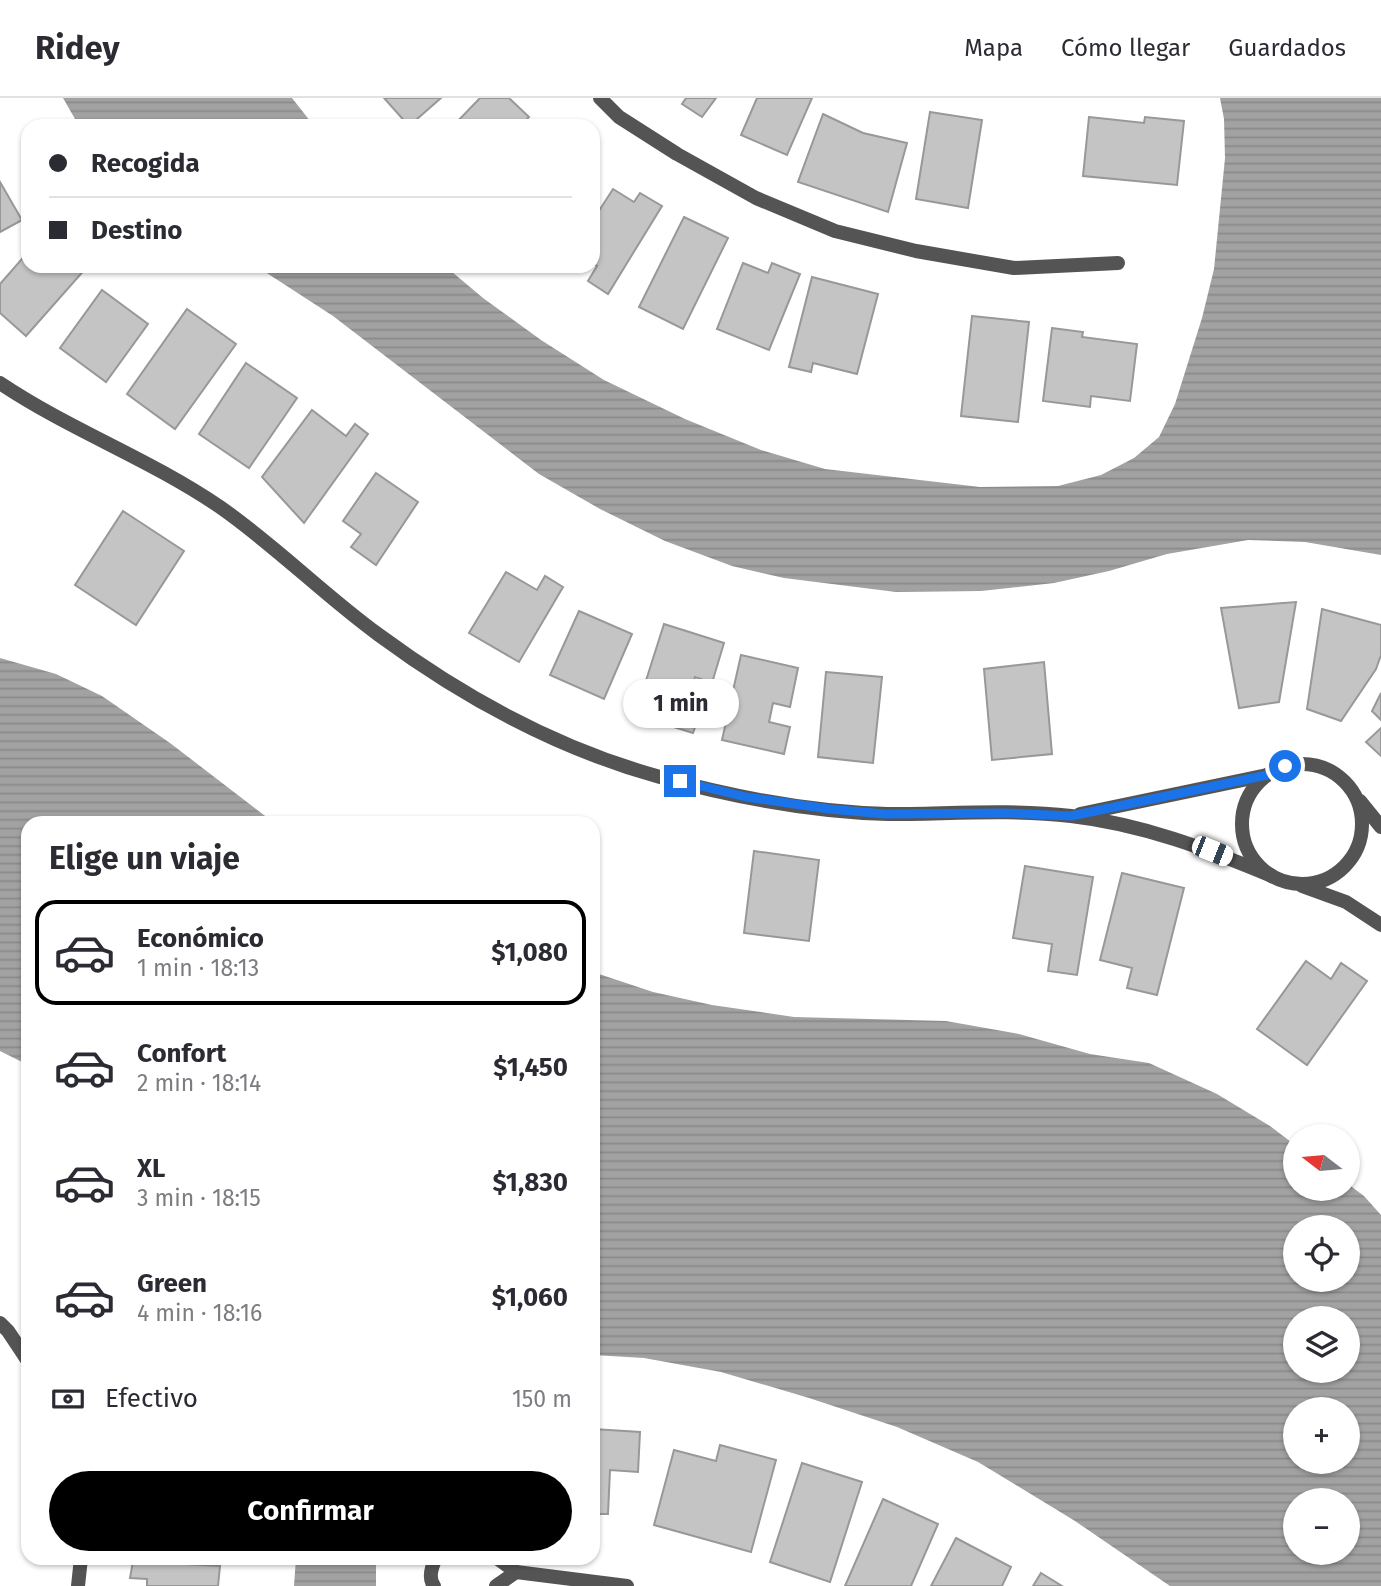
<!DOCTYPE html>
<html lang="es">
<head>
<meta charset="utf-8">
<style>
  :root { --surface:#fff; --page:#f2f2f3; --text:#2b2b33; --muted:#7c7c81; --line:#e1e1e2; --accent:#000 }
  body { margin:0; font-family:"Fira Sans",sans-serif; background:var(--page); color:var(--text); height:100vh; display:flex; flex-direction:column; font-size:26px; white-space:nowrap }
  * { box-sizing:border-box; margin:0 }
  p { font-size:23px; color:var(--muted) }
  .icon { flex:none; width:38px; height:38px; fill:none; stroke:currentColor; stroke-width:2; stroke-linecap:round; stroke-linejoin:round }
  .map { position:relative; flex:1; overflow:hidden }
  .details { position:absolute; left:21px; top:718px; width:579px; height:749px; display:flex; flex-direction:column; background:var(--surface); border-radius:21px; box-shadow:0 2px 5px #0004 }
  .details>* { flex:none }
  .banner { position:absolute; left:21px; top:21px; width:579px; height:154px; border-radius:21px; box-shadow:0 2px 5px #0004; display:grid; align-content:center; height:154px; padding:0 28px; background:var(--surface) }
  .needle { width:46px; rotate:286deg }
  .buttons { position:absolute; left:1283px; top:1026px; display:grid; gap:14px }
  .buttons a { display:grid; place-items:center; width:77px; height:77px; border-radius:50%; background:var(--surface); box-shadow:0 2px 5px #0004; font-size:35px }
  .end { position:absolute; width:32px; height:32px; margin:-16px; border:9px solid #1a73e8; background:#fff; box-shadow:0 0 0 4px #fff }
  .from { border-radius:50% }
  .bubble { position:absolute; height:49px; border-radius:24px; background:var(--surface); box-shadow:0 2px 5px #0004; font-size:23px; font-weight:700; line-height:49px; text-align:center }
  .car { position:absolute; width:21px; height:42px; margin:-21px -10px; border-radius:9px; box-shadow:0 0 5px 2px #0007; background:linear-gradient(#fff 24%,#345 0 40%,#fff 0 76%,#345 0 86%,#fff 0) }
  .banner b { display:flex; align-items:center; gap:24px; height:66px; font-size:26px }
  .banner b+b { border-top:2px solid var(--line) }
  .banner i { width:18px; height:18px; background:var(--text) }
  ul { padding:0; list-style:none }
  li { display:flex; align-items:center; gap:21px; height:105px; margin:0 14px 10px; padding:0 14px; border:4px solid transparent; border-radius:21px }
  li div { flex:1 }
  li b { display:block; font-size:26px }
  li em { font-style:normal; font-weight:700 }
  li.current { border-color:var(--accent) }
  li>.icon { width:63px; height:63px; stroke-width:1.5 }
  h2 { padding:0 28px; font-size:32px; line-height:84px }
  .pay { display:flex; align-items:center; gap:18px; height:77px; padding:0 28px; font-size:26px }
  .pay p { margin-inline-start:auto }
  .cta { display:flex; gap:14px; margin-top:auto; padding:14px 28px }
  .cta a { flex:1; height:80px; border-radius:42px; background:var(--accent); color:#fff; font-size:28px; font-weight:700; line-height:80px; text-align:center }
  header { display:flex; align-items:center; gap:42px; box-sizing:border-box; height:98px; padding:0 35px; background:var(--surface); border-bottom:2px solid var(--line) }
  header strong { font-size:33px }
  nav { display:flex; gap:38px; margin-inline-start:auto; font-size:24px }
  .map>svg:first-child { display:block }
  .water { fill:url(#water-rules); fill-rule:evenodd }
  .building { fill:#c4c4c4; stroke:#989898; stroke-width:2 }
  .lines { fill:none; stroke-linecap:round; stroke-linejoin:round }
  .street { stroke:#545454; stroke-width:14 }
  .route { stroke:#1a73e8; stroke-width:9 }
</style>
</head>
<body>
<header>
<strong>Ridey</strong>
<nav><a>Mapa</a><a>Cómo llegar</a><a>Guardados</a></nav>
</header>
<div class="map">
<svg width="1381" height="1488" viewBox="0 0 1381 1488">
  <defs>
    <pattern id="water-rules" width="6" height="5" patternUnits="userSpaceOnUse" patternTransform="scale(1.75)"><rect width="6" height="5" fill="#a2a2a2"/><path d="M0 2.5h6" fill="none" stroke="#8a8a8a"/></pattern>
  </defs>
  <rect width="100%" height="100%" fill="#fff"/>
  <g class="water">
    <path d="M63,0h229l22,28h-235z"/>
    <path d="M1220,0h161v457l-76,-13 -57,-2 -81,14 -58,17 -55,12 -73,8 -85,1 -112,-14 -52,-12 -67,-25 -65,-32 -61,-35 -206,-158 -77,-50h189l38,32 58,42 63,40 81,39 76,31 64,19 155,18 78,-1 43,-11 33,-17 25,-21 16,-33 27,-86 12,-49 11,-111 -1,-39z"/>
    <path d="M0,560l56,16 46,22 68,47 103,79h-245v243l-28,-14z"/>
    <path d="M593,874l60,20 59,13 82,12 152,4 73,13 71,20 59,9 68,31 53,32 25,19v43h53v-4l16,12 17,19v371h-211l-95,-65 -97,-59 -81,-35 -88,-29 -88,-26 -77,-14 -51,-3zM1295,1129h53v52h-53zM1295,1220h53v52h-53zM1295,1311h53v52h-53zM1295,1402h53v52h-53z"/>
    <path d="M296,1460h80v28h-82z"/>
  </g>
  <g class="building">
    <path d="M384,0h57l-32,28z"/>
    <path d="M480,0h29l20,19 -9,9h-67z"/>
    <path d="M686,0h30l-14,19 -20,-13z"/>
    <path d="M757,0h55l-25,57 -46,-20z"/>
    <path d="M930,14l52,8 -14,88 -52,-9z"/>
    <path d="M823,16l40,19 44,10 -19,69 -90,-30z"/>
    <path d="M1089,19l55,6 1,-6 39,4 -7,64 -94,-9z"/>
    <path d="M0,84l22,38 -22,12z"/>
    <path d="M613,91l21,13 6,-9 22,13 -54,88 -20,-13 9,-15 -4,-3v-43z"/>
    <path d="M684,119l44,21 -45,91 -44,-22z"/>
    <path d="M28,154v14l59,1 -61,69 -26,-23v-29z"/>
    <path d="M743,165l25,10 4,-10 28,11 -31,76 -52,-21z"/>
    <path d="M812,179l66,17 -21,80 -44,-11 -2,9 -22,-5z"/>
    <path d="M102,192l46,34 -42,58 -46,-34z"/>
    <path d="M187,211l49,35 -61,85 -48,-35z"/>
    <path d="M972,218l57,6 -11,100 -57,-6z"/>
    <path d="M1052,230l31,4 -1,5 55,7 -7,57 -39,-5 -1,11 -47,-6z"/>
    <path d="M246,265l51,35 -48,70 -50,-34z"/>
    <path d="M312,312l34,26 9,-12 13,10 -64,89 -42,-46z"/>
    <path d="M376,375l42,29 -42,63 -25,-18 10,-13 -18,-13z"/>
    <path d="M123,413l61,40 -48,74 -61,-40z"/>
    <path d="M506,474l31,18 8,-14 18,11 -44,75 -50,-29z"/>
    <path d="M1296,504l-17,100 -40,6 -18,-100z"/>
    <path d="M1322,511l59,16v30l-5,14 -35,52 -34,-12z"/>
    <path d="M579,513l53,23 -28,65 -54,-24z"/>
    <path d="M664,526l60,19 -12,40 -17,-6 -8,25 15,5 -9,26 -58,-18z"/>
    <path d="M741,557l57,13 -8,39 -17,-4 -4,19 21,5 -6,27 -62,-14z"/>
    <path d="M1044,564l8,92 -60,6 -8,-91z"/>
    <path d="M826,574l56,5 -9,86 -55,-6z"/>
    <path d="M1381,595v27l-9,-9z"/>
    <path d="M1381,630v28l-15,-14z"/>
    <path d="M754,753l65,9 -10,81 -65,-8z"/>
    <path d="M1025,768l68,11 -16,98 -29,-4 4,-27 -39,-6z"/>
    <path d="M1122,775l62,15 -27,107 -30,-7 5,-20 -32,-8z"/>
    <path d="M1306,863l25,18 10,-16 26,18 -60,84 -50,-36z"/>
    <path d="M593,1331l47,3 -2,40 -28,-2 -2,44h-15z"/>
    <path d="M720,1347l56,15 -25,92 -97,-27 20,-75 42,11z"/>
    <path d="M802,1365l60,19 -32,100 -60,-20z"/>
    <path d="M883,1401l55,25 -27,62h-66z"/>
    <path d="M956,1440l55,29 -9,19h-71z"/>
    <path d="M133,1463l87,5 -2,20h-71v-7l-17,-1z"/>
    <path d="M1041,1475l21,13h-29z"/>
  </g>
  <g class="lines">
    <g class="street">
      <path d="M600,0l19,19 58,37 79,44 79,33 81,20 98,17 104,-5"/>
      <path d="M0,285c70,47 150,76 220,124 56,39 104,88 159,128 84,62 179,114 281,142 73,20 152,35 228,37 61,0 122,-5 183,2 71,8 136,33 201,60"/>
      <circle cx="1302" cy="726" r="60"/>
      <path d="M1360,703l21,26"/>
      <path d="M1080,716l187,-39"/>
      <path d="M1302,788l44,16 35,23"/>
      <path d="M0,1225l8,8 20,30"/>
      <path d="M497,1460l19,14 111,14"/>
      <path d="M78,1488l3,-28"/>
      <path d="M434,1488c-6,-8 -2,-20 2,-28"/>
      <path d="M496,1488l20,-14"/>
    </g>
  </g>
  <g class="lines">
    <path class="route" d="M680,683l66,16 83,12 56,5 122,-1 64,3 196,-41 18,-9"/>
  </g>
</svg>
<div class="buttons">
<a><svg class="needle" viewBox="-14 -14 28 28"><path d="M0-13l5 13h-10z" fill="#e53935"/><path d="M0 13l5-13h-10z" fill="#7c7c81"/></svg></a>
<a><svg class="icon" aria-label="locate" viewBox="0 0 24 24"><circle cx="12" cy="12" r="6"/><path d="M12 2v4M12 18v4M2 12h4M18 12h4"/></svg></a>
<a><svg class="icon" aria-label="layers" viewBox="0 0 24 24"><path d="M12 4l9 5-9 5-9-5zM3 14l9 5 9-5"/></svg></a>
<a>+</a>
<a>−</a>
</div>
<i class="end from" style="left:1285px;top:668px"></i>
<i class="end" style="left:680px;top:683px"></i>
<div class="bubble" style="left:623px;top:581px;width:116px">1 min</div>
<i class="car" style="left:1212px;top:753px;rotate:112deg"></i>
<div class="banner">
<b><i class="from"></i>Recogida</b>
<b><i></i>Destino</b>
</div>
<section class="details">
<h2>Elige un viaje</h2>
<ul>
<li class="current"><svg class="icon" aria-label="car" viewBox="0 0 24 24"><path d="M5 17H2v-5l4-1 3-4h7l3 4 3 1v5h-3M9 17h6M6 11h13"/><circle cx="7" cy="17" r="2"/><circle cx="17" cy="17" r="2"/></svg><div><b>Económico</b><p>1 min · 18:13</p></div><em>$1,080</em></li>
<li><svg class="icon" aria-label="car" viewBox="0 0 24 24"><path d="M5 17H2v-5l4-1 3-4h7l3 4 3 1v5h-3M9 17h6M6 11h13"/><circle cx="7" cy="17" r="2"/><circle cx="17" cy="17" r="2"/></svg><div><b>Confort</b><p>2 min · 18:14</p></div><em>$1,450</em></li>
<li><svg class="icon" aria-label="car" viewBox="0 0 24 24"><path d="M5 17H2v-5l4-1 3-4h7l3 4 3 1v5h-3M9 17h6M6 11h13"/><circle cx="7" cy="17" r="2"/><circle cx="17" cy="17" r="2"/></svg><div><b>XL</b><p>3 min · 18:15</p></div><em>$1,830</em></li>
<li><svg class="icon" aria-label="car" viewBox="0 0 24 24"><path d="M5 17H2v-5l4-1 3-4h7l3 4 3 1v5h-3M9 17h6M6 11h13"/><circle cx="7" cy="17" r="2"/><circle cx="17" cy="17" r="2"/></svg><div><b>Green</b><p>4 min · 18:16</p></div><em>$1,060</em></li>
</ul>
<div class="pay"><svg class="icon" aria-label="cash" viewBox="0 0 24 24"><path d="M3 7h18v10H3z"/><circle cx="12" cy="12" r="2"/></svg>Efectivo<p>150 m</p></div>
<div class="cta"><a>Confirmar</a></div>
</section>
</div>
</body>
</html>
